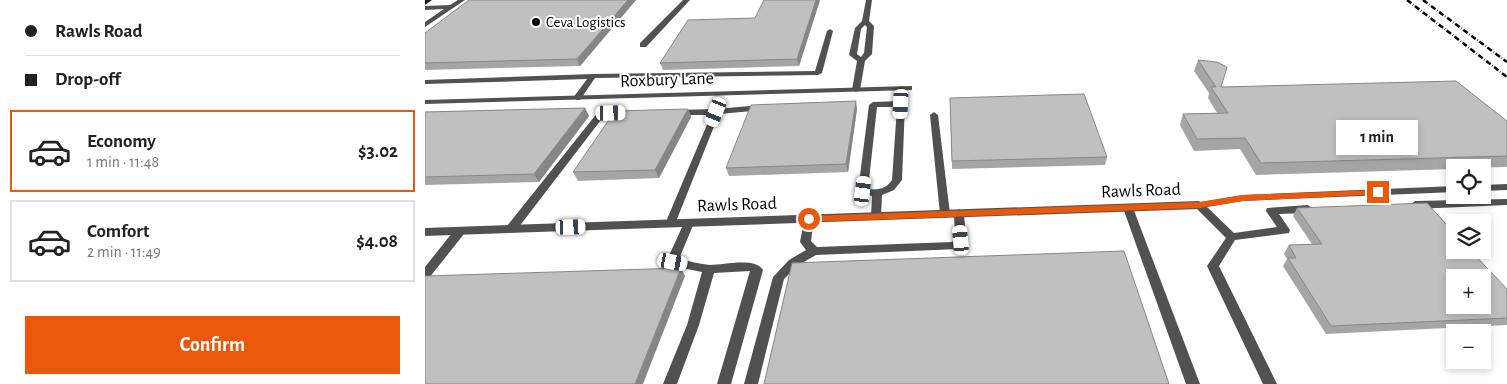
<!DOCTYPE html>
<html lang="en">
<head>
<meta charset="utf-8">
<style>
  :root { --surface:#fff; --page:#f6f6f6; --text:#222; --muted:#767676; --line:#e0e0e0; --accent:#ea580c }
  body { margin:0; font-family:"Alegreya Sans",sans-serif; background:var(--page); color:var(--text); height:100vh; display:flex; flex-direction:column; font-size:19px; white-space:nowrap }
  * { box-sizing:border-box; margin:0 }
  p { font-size:16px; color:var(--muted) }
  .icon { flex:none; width:28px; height:28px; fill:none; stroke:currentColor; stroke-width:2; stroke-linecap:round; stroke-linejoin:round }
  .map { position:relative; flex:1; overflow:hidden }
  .details { display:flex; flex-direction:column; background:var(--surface); width:425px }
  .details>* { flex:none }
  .banner { display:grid; align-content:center; height:110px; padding:0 25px; background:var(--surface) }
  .tools { position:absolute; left:1021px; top:159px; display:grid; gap:10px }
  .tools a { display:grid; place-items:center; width:45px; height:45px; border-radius:0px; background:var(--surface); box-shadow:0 2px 8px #0003; font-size:25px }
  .end { position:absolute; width:22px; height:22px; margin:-11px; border:6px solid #ea580c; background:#fff; box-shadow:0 0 0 2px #fff }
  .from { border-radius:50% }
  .bubble { position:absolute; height:35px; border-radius:0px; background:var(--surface); box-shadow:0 2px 8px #0003; font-size:16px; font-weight:700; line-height:35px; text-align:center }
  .car { position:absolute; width:15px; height:30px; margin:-15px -8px; border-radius:6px; box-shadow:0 0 4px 1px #0007; background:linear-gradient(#fff 24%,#345 0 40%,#fff 0 76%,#345 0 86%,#fff 0) }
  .banner b { display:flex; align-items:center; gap:18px; height:48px; font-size:19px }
  .banner b+b { border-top:1px solid var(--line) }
  .banner i { width:12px; height:12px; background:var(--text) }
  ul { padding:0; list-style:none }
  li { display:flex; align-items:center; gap:15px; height:82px; margin:0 10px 8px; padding:0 15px; border:2px solid var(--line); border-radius:0px }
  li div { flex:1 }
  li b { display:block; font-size:19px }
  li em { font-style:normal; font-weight:700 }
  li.on { border-color:var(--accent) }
  li>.icon { width:45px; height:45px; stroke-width:1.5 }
  .primary-button { display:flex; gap:10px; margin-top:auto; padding:10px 25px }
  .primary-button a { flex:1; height:58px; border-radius:0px; background:var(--accent); color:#fff; font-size:20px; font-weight:700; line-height:58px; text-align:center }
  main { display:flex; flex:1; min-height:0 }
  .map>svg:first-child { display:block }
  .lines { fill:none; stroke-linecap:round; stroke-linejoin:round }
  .lane { fill:#515151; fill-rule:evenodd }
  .street { fill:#515151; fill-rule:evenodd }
  .secondary { fill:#1e1e1e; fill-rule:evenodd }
  .rail { stroke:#000; stroke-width:2.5; stroke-dasharray:5.5 2 0.5 2; stroke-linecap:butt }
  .wall { fill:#a5a5a5 }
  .shaded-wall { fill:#868686 }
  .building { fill:#c0c0c0; stroke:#868686; fill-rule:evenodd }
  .route { fill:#ea580c }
  .poi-dot { fill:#000; stroke:#fff; stroke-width:2 }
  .labels { text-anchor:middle; stroke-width:4; stroke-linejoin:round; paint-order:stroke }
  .far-poi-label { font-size:15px; fill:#000; stroke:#fff; text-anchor:start }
  .street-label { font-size:18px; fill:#000; stroke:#fff }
</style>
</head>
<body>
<main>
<section class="details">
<div class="banner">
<b><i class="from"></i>Rawls Road</b>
<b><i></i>Drop-off</b>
</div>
<ul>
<li class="on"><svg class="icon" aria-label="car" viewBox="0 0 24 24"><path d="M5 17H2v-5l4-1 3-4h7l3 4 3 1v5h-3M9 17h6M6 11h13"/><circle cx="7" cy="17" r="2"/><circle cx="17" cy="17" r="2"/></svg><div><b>Economy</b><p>1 min · 11:48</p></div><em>$3.02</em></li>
<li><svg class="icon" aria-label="car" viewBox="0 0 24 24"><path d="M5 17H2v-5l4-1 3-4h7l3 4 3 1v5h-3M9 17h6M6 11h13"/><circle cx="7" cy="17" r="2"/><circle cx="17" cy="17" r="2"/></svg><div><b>Comfort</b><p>2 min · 11:49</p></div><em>$4.08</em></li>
</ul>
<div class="primary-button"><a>Confirm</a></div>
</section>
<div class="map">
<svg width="1082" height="384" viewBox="0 0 1082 384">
  <rect width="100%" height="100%" fill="#fff"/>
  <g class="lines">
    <g class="lane">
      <path d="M33,0h7l-40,27v-5l19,-13 -19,1v-4l25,-1z"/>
      <path d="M258,0h7l-44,47h-6v-4z"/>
      <path d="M441,0h6l-3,21 5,5 -2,28 -7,7 -5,29 -4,2 -4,-2 5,-29 -8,-6 6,-27 7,-7zM440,25l2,2 -3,26 -3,4 -4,-3 4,-25z"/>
      <path d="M405,29l3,2 -11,42 -4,2 -223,3 -15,22h-3l-4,-2 14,-19 -162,5v-4l168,-6 222,-3 12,-40z"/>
      <path d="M476,101l4,3 -3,76 -8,10 -12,5 -1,21 -5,4 -5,-4 1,-20 -13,-3 -1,-2 11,-86 4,-3zM452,107h20l-5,73c-6,9 -13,10 -24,9z"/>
      <path d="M337,105l3,1v4l-46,4 -44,110 -1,3h-8l-1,-3 46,-109h-35l-3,-1v-4l43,-1z"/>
      <path d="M201,110l4,3 -1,2 -25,1 -89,116h-8l-1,-3 1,-3 91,-114z"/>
      <path d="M509,112l4,3 12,99 -5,4 -5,-4 -10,-99z"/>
      <path d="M1082,184v6l-24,1v-6z"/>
      <path d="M1030,186v6l-212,9 -36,6 27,26 43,-6 -11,-16 1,-3 41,-3 5,4 -5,4 -29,1 11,16 -1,3 -54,7 -16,26 58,118h-14l-56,-118 19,-28 -31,-31 -1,-2 1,-2 48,-8z"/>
      <path d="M1082,199v6l-92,4 -5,-4 5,-4z"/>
      <path d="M703,204l5,4 67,176h-14l-63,-176z"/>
      <path d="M534,209l5,4 2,27 -7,9 -143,6 -19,11 -13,13 -26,105h-14l29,-107 16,-17 17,-10 -6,-8 5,-26h8l1,3 -3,22 6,6 135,-5 3,-3 -1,-26z"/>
      <path d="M264,219l4,1 1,3 -15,36c10,2 21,5 31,6 14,0 45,-8 53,5l-32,114h-14l33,-113 -36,2 -15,52 -22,59h-14l24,-59 15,-53 -30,-6 -4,-1 -2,-3 18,-39 1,-3z"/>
      <path d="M35,227l4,1 1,3 -1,3 -35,44 -4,1v-12l31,-39z"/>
    </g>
    <g class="street">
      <path d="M484,86h3v4l-487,14v-4z"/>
      <path d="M774,201l5,4 -5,4 -774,27v-8z"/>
    </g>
    <path class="secondary" d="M0,0h7l-7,5z"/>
    <g class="rail">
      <path d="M982,0l100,77"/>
      <path d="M998,0l84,62"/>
    </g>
  </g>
  <g class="wall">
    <path d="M211,0l-56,66 -155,4v-37z"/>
    <path d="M339,0h56l-21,66 -136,4 -3,-7 95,-45z"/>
    <path d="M773,60l23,27 286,34v46l-52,1v1l-199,6 -16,-26 -46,2 -14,-26 3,-11 34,-1 -9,-15 1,-5 -15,-22z"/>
    <path d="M525,98l157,59 -2,8 -153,4z"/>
    <path d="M160,108l4,8 -50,66 -114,3v-73z"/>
    <path d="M263,109l3,8 -32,61 -81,3 -5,-9z"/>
    <path d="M432,109l-9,63 -119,4 -3,-8z"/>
    <path d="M872,208l210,81v36l-181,9 -43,-68 4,-7 -3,-5 5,-9 23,-1 -19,-28z"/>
  </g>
  <g class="shaded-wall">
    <path d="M203,0h8l-56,66 -3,-7z"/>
    <path d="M391,0h4l-21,66 -2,-7z"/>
    <path d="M431,101l1,8 -9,63 -2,-8z"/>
    <path d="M160,108l4,8 -50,66 -5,-8z"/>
    <path d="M263,109l3,8 -32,61 -4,-8z"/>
    <path d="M256,268l4,8 -42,108h-8z"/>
  </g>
  <g class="building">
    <path d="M44,0h159l-51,59 -152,4v-30z"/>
    <path d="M339,0h52l-19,59 -137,4 28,-43 67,-2z"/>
    <path d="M773,60l19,2 10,5 -6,20 235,-6 51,40v35l-246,7 -16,-25 -48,1 -14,-25 45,-1 -17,-26h5z"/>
    <path d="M659,94l23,63 -155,4 -2,-63z"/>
    <path d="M431,101l-10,63 -120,4 25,-63z"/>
    <path d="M160,108l-51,66 -109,3v-65z"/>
    <path d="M263,109l-33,61 -82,2 42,-61z"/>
    <path d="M1002,203l28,31v16h15l37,39v29l-176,8 -43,-68h8l-7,-13 33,-1 -25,-36zM1030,278h28v27h-28z"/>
    <path d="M699,251l45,133h-405l28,-121z"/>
    <path d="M256,268l-46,116h-210v-108z"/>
  </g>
  <path class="route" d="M953,190l4,2 -1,2 -138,7 -44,7 -390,14 -4,-3 4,-3 390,-14 44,-7z"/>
  <circle class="poi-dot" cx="111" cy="22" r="5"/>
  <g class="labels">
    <g class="far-poi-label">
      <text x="121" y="27">Ceva Logistics</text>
    </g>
    <g class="street-label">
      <text transform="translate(242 79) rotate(-2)" y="6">Roxbury Lane</text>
      <text transform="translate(716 190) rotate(-2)" y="6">Rawls Road</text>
      <text transform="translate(312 204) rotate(-2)" y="6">Rawls Road</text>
    </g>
  </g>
</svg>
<div class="tools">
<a><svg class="icon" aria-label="locate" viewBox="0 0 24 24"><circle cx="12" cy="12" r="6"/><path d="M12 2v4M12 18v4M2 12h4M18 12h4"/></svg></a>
<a><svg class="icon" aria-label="layers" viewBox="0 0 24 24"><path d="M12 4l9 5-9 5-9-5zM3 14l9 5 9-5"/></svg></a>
<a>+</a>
<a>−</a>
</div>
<i class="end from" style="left:384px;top:219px"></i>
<i class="end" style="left:953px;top:192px"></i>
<div class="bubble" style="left:911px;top:120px;width:82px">1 min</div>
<i class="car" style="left:476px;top:104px;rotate:183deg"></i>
<i class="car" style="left:291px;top:112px;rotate:202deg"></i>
<i class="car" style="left:186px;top:113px;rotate:89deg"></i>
<i class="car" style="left:438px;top:191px;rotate:7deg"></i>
<i class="car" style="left:146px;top:227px;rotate:88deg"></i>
<i class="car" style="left:536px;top:240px;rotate:355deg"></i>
<i class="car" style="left:248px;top:262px;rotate:100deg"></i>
</div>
</main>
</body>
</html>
